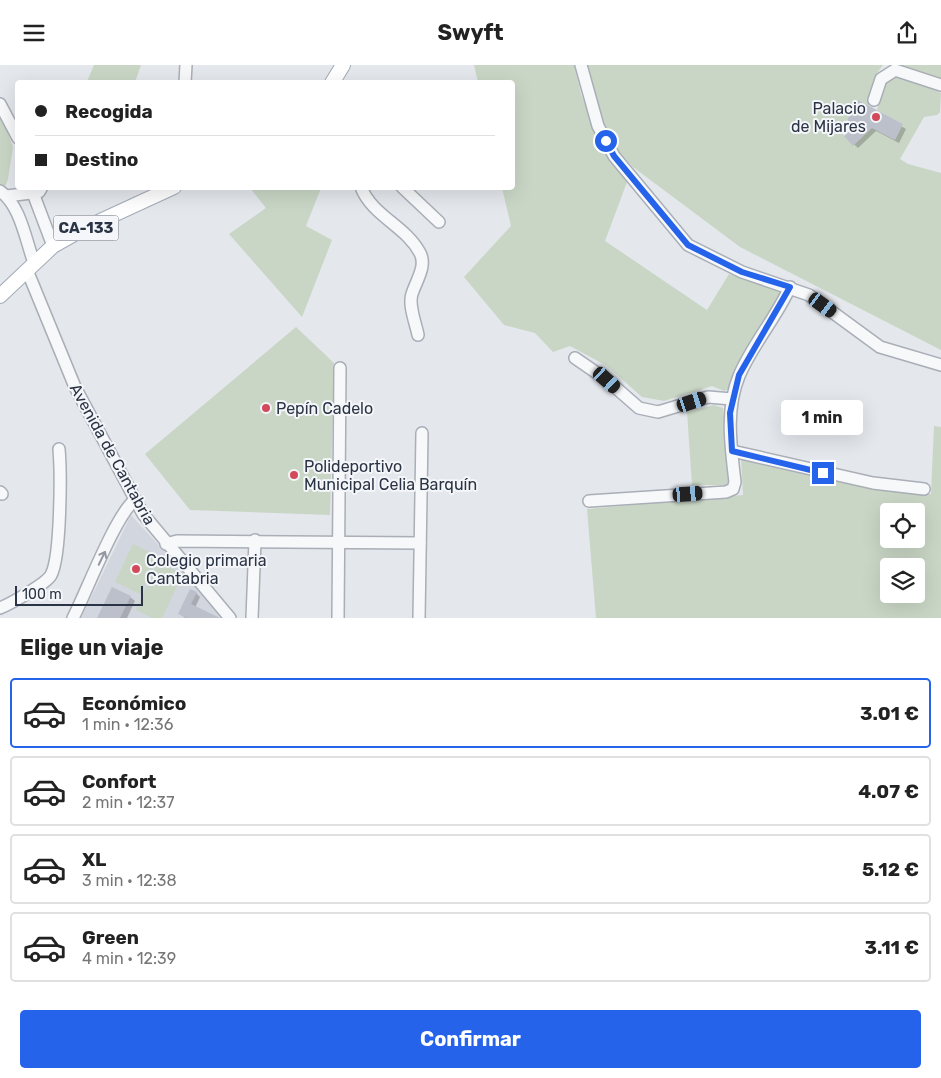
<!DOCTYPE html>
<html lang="es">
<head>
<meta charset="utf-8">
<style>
  :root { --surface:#fff; --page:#f2f2f2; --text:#222; --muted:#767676; --line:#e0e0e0; --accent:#2563eb }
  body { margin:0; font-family:Rubik,sans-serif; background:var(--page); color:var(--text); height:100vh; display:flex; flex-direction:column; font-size:19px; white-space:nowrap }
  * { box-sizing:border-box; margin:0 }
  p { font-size:16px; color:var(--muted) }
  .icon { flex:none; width:28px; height:28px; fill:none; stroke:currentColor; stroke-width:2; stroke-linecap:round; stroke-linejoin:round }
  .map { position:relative; height:553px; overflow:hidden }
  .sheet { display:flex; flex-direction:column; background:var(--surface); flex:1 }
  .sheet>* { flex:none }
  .top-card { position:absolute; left:15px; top:15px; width:500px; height:110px; border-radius:5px; box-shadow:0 5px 20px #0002; display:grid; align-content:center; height:110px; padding:0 20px; background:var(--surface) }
  .controls { position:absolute; left:880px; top:438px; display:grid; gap:10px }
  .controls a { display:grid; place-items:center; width:45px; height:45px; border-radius:5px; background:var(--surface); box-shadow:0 5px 20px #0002; font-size:25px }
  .scale { position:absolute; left:15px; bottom:12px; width:128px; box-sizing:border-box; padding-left:5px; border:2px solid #2b3445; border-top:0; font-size:14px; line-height:18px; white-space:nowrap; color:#2b3445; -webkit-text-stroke:4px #f4f6f9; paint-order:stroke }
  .end { position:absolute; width:22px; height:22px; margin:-11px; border:6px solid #2563eb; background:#fff; box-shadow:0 0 0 2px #fff }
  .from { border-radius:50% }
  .bubble { position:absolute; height:35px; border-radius:5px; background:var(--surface); box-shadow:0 5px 20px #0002; font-size:16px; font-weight:700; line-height:35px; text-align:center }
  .car { position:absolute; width:15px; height:30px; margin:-15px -8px; border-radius:6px; box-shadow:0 0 4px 1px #0007; background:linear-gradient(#222 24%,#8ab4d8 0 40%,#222 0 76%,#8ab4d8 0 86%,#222 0) }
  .top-card b { display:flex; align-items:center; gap:18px; height:48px; font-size:19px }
  .top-card b+b { border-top:1px solid var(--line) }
  .top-card i { width:12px; height:12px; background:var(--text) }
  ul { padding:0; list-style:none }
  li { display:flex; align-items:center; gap:15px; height:70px; margin:0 10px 8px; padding:0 10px; border:2px solid var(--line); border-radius:5px }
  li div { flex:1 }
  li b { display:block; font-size:19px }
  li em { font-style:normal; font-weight:700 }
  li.current { border-color:var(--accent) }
  li>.icon { width:45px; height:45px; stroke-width:1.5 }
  h2 { padding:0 20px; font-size:22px; line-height:60px }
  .button { display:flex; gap:10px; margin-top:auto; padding:10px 20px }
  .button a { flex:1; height:58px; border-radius:5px; background:var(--accent); color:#fff; font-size:20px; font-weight:700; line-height:58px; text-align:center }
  header { display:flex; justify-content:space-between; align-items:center; height:65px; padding:0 20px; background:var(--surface); font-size:22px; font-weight:700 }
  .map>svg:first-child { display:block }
  .built { fill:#d2d6de }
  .green { fill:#c9d6c5; fill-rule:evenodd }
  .shadow { fill:#0003 }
  .building { fill:#bbc0ca }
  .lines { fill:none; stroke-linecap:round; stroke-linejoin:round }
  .minor-casing { stroke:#a9aeb7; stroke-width:14 }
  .major-casing { stroke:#a3abb8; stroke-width:16 }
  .minor { stroke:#f7f8fa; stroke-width:11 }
  .major { stroke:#fff; stroke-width:14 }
  .oneway { stroke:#9196a0 }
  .route { stroke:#2563eb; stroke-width:6 }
  .poi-dot { fill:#d1495b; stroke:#f4f6f9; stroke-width:2 }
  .labels { text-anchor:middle; stroke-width:4; stroke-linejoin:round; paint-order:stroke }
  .shield { fill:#f4f6f9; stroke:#676e7b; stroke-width:1 }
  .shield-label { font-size:15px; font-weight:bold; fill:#2b3445 }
  .poi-label { font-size:16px; fill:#2b3445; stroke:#f4f6f9; text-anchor:start }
  .street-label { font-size:16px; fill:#2b3445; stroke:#f4f6f9 }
</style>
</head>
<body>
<header><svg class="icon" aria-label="menu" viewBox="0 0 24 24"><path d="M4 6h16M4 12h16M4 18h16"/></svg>Swyft<svg class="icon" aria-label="share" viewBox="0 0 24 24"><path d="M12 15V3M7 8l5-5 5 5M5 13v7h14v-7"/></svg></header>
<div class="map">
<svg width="941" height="553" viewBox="0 0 941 553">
  <rect width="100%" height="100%" fill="#e4e7ec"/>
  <path class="built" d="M131,450l72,78 18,25h-140z"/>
  <g class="green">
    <path d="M94,0h47l-6,17h-48z"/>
    <path d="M474,0h100l7,29 19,50 27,38 -22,59 102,69 22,-36 50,17 3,3 -52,94 -6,3 -12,-5 -48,15 -22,-4 -35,-31 -37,-20 -17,6 -18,-19 -31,-8 -40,-48 47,-51 -9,-38 10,-1v-104l-34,-1z"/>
    <path d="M584,0h299l-6,8 -8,33 -11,-6 -11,20 -10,8 16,17 17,-18 25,13 8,-16 -26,-14 7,-27 12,-7 8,1 37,16 -1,19 -3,3 -13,2 -24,42 8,5 33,9v177l-201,-103 -107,-80 -25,-27 -10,-26z"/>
    <path d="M895,0h46v16z"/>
    <path d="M0,47l13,35 -5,32 -8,21z"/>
    <path d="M250,123h71l-15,38 26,14 -30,77 -73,-83 37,-26z"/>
    <path d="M296,262l38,36 -4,152 -140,-5 -45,-56z"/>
    <path d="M714,340l9,3 8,73 -4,4h-35l-5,-73z"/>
    <path d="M934,361l7,1v191h-345l-9,-109 156,-14 -2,-38 92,22 98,15zM889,446h27v28h-27zM889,501h27v28h-27z"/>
    <path d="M133,479l25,12 -18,38 -25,-12z"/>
    <path d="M158,497l25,12 -21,44h-10l-16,-8z"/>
  </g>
  <g class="shadow">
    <path d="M859,36l47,28 -7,14 -23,-12 -18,17 -12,-12 11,-10 -8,-6z"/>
    <path d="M196,528l4,4 -5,11 22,10h-32l-5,-5z"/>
    <path d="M130,532l5,4 -8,17h-28z"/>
  </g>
  <g class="building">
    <path d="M858,35l45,24 -8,16 -23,-12 -19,18 -9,-10 12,-11 -9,-5z"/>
    <path d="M112,522l19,9 -11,22h-23z"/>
    <path d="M190,524l7,3 -6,12 29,14h-33l-9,-4z"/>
  </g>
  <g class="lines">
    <g class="minor-casing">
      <g id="minor">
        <path d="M581,0l17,61 16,30 74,89 54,27 67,23 71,52 61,18"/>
        <path d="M185,18l1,-18"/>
        <path d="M874,35l7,-21 14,-9 46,15"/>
        <path d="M0,39l18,34"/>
        <path d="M361,122c11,29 45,39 59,66 7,13 -4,28 -8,41 -4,11 4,30 6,41"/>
        <path d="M402,122l37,35"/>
        <path d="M0,126c20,13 26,50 34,72"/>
        <path d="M33,128l20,53"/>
        <path d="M7,131l32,-4 3,-5"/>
        <path d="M27,205l48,117 68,127 87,104"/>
        <path d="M575,293l32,22 32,28 19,4 50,-15 24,2"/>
        <path d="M732,386l141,32 51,6"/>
        <path d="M0,427l2,2"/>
        <path d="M589,436l137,-9 7,-3 2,-7c-4,-35 -10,-72 4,-106 13,-31 37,-58 51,-89"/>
        <path d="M166,479l11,-3 243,2"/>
        <path d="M0,543c10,-4 46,-24 51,-33 10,-18 10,-103 8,-126"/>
        <path d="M73,553c13,-25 43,-104 62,-118"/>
        <path d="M252,553l3,-78"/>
        <path d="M338,553l2,-250"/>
        <path d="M419,553l3,-185"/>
      </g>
    </g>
    <g class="major-casing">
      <g id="major">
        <path d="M332,18l11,-18"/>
        <path d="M0,231l53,-50 32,-18 89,-41"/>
      </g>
    </g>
    <use href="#minor" class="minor"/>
    <use href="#major" class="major"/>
  </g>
  <defs><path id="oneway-shaft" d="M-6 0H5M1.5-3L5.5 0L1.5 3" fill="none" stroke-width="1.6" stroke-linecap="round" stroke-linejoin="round" transform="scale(1.25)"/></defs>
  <use class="oneway" href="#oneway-shaft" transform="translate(102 493) rotate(-64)"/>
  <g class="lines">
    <path class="route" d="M606,76l8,15 74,89 54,27 48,15 -51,88 -9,38 2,38 91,22"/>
  </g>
  <g class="poi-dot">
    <circle cx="876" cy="52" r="5"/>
    <circle cx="266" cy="343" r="5"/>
    <circle cx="294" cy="410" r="5"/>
    <circle cx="136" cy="504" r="5"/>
  </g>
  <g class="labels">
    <rect class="shield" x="53.5" y="150.5" width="65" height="25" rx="4"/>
    <g class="shield-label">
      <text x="86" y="168">CA-133</text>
    </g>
    <g class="poi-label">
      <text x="866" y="49" text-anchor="end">Palacio<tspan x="866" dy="18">de Mijares</tspan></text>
      <text x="276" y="349">Pepín Cadelo</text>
      <text x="304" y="407">Polideportivo<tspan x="304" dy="18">Municipal Celia Barquín</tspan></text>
      <text x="146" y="501">Colegio primaria<tspan x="146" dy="18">Cantabria</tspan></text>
    </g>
    <g class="street-label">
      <text transform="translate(113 389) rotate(61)" y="6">Avenida de Cantabria</text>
    </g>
  </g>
</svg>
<div class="controls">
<a><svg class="icon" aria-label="locate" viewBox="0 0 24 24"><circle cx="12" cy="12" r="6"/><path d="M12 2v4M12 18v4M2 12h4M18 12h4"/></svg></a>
<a><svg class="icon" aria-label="layers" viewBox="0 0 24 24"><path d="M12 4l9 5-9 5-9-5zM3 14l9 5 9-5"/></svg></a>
</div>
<div class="scale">100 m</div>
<i class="end from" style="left:606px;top:76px"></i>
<i class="end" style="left:823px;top:408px"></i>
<div class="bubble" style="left:781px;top:335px;width:82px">1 min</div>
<i class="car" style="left:823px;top:240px;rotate:126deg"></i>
<i class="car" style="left:607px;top:315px;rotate:132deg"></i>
<i class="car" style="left:692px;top:337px;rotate:72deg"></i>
<i class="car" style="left:688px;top:429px;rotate:86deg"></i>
<div class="top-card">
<b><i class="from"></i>Recogida</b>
<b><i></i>Destino</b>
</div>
</div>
<section class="sheet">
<h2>Elige un viaje</h2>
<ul>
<li class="current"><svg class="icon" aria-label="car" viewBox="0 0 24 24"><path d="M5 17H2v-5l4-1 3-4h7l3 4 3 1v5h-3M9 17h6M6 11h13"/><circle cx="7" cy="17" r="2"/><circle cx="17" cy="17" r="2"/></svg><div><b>Económico</b><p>1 min · 12:36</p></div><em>3.01 €</em></li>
<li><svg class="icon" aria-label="car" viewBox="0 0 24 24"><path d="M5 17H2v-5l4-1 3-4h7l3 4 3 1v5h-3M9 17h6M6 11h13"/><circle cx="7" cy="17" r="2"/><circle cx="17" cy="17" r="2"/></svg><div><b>Confort</b><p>2 min · 12:37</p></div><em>4.07 €</em></li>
<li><svg class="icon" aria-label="car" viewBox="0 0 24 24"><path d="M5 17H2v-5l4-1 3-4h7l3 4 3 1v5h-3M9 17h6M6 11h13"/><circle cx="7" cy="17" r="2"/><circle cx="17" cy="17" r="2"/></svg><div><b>XL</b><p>3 min · 12:38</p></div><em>5.12 €</em></li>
<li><svg class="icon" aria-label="car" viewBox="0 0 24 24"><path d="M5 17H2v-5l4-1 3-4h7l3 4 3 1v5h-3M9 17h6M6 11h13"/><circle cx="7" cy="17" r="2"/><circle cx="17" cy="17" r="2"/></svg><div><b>Green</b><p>4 min · 12:39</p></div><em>3.11 €</em></li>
</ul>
<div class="button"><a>Confirmar</a></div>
</section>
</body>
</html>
